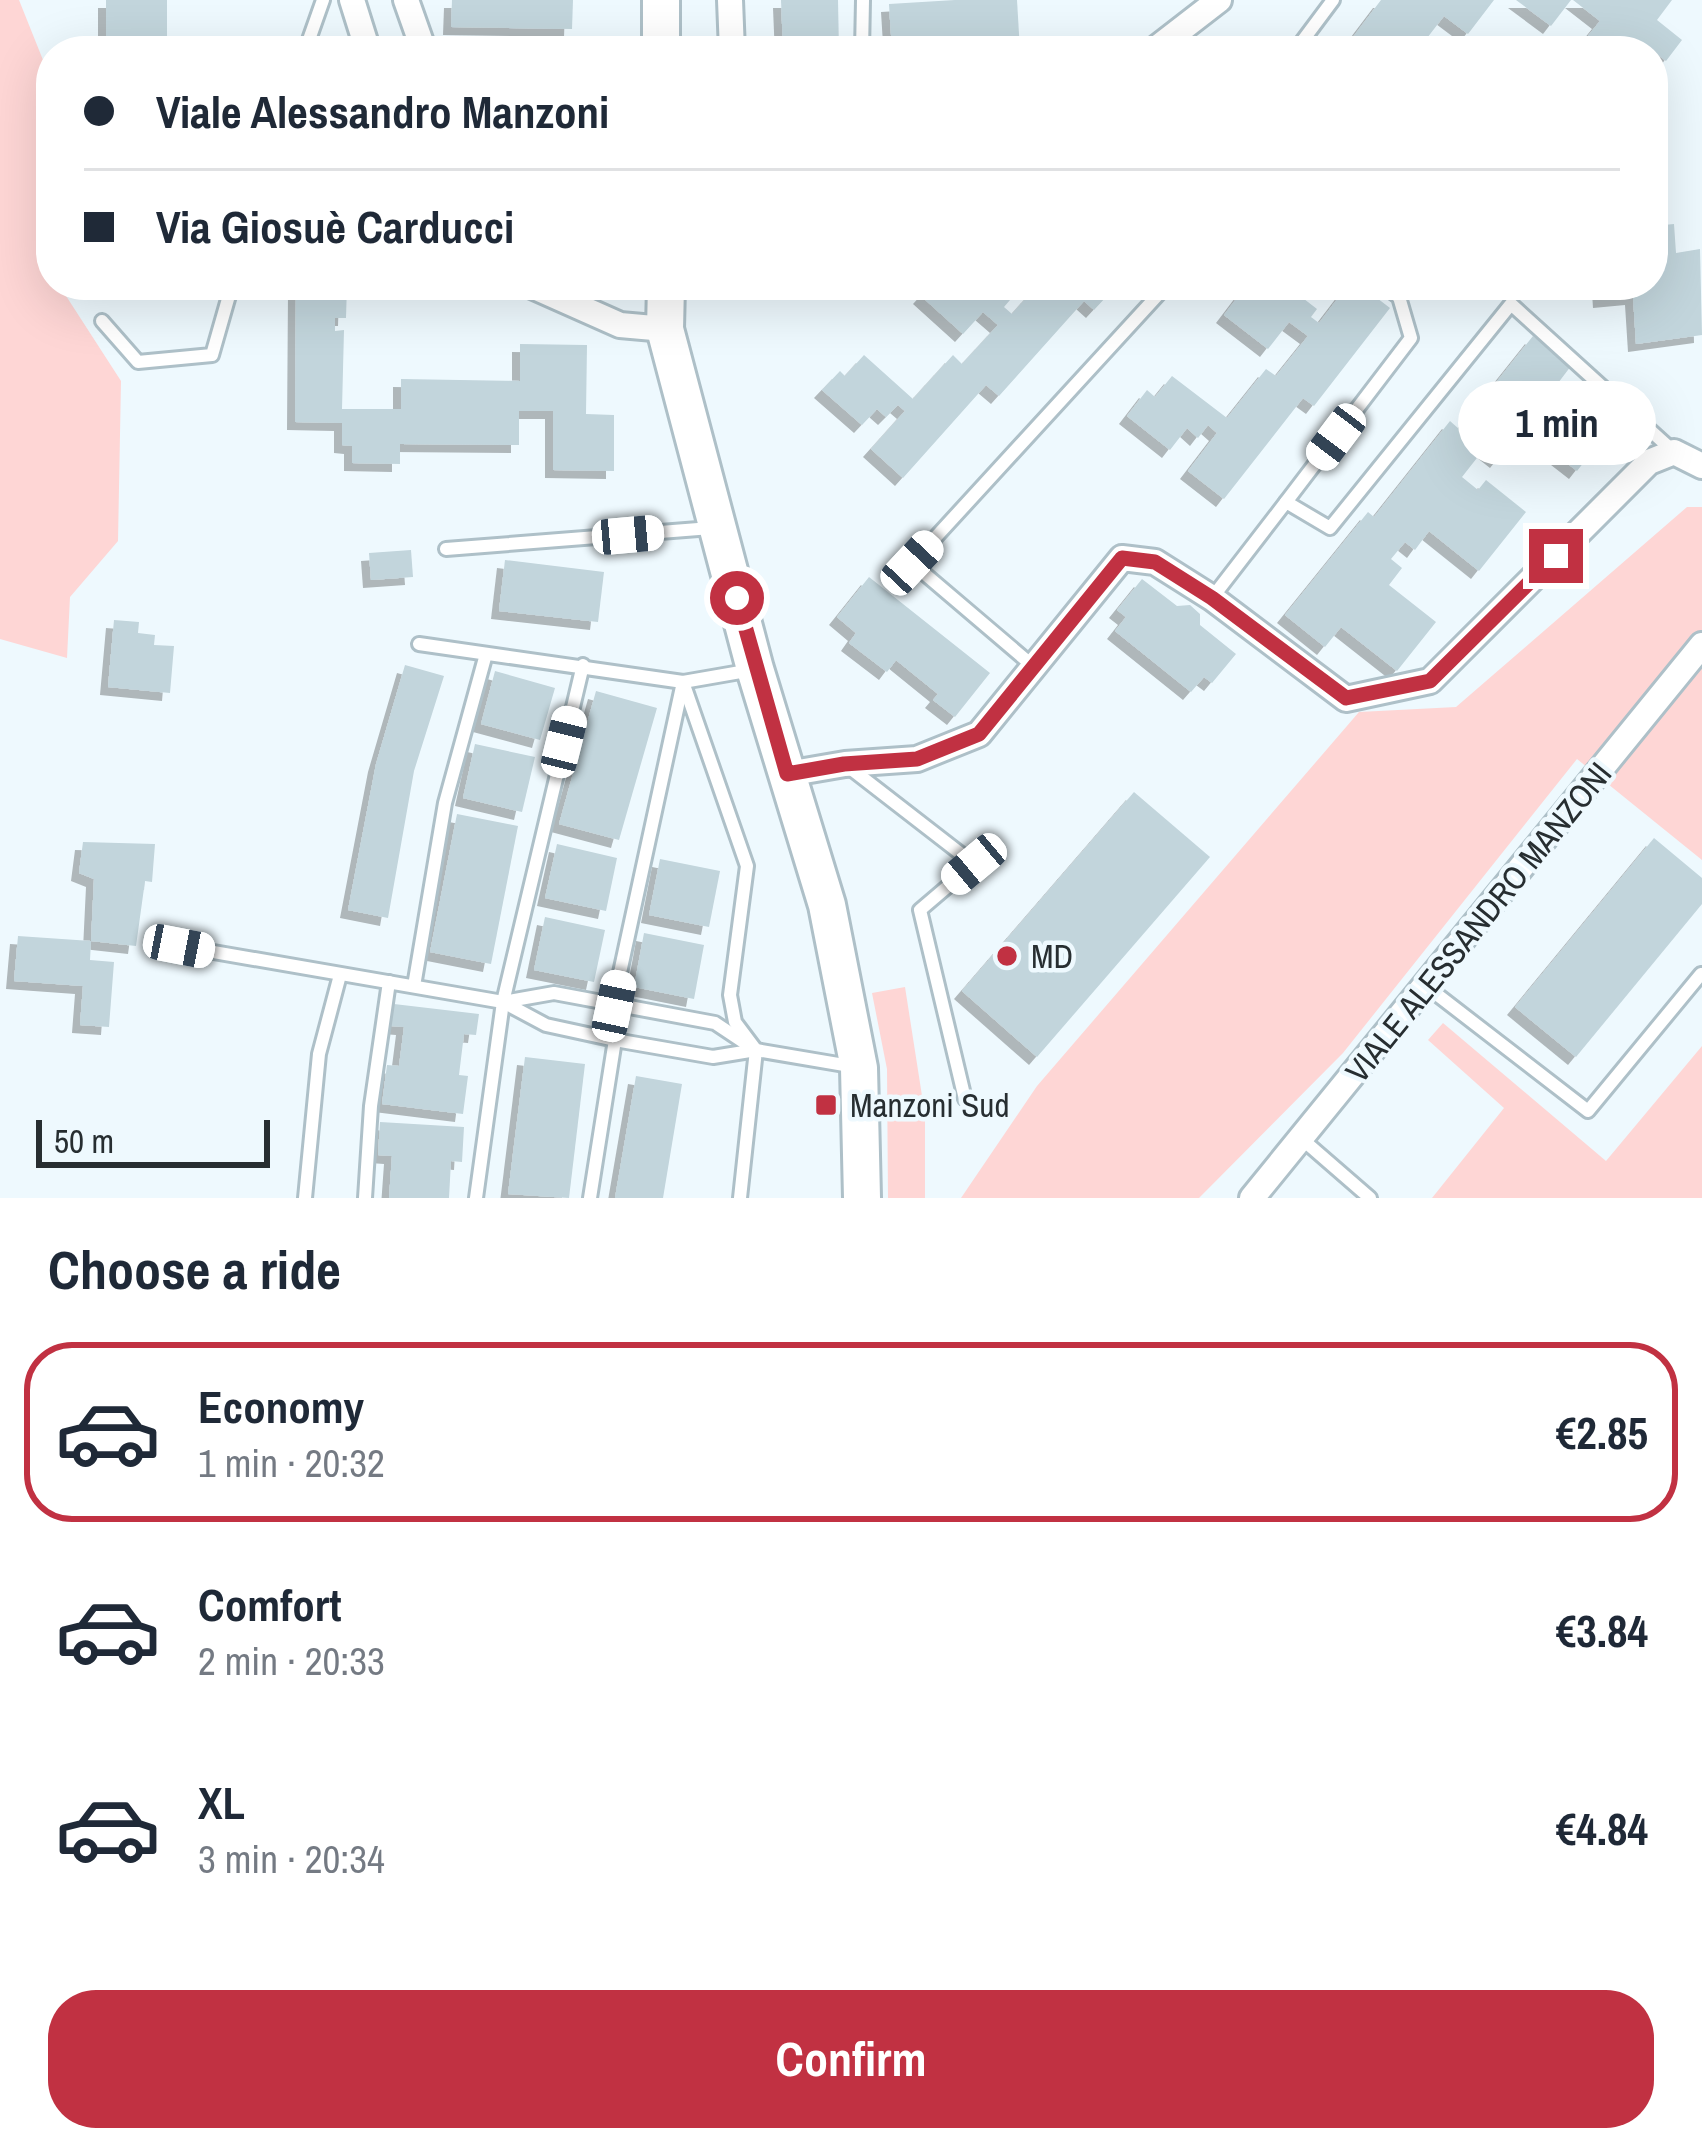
<!DOCTYPE html>
<html lang="en">
<head>
<meta charset="utf-8">
<style>
  :root { --surface:#fff; --page:#f2f2f3; --text:#1f2937; --muted:#747a83; --line:#e0e1e3; --accent:#c13142 }
  body { margin:0; font-family:"Archivo Narrow",sans-serif; background:var(--page); color:var(--text); height:100vh; display:flex; flex-direction:column; font-size:45px; white-space:nowrap }
  * { box-sizing:border-box; margin:0 }
  p { font-size:39px; color:var(--muted) }
  .icon { flex:none; width:66px; height:66px; fill:none; stroke:currentColor; stroke-width:2; stroke-linecap:round; stroke-linejoin:round }
  .map { position:relative; height:1198px; overflow:hidden }
  .side { display:flex; flex-direction:column; background:var(--surface); flex:1 }
  .side>* { flex:none }
  .banner { position:absolute; left:36px; top:36px; width:1632px; height:264px; border-radius:48px; box-shadow:0 12px 48px #0002; display:grid; align-content:center; height:264px; padding:0 48px; background:var(--surface) }
  .scale { position:absolute; left:36px; bottom:30px; width:234px; box-sizing:border-box; padding-left:12px; border:6px solid #272e31; border-top:0; font-size:33px; line-height:42px; white-space:nowrap; color:#272e31; -webkit-text-stroke:9px #eef9fe; paint-order:stroke }
  .end { position:absolute; width:54px; height:54px; margin:-27px; border:15px solid #c13142; background:#fff; box-shadow:0 0 0 6px #fff }
  .from { border-radius:50% }
  .bubble { position:absolute; height:84px; border-radius:42px; background:var(--surface); box-shadow:0 12px 48px #0002; font-size:39px; font-weight:700; line-height:84px; text-align:center }
  .car { position:absolute; width:36px; height:72px; margin:-36px -18px; border-radius:15px; box-shadow:0 0 9px 3px #0007; background:linear-gradient(#fff 24%,#345 0 40%,#fff 0 76%,#345 0 86%,#fff 0) }
  .banner b { display:flex; align-items:center; gap:42px; height:114px; font-size:45px }
  .banner b+b { border-top:3px solid var(--line) }
  .banner i { width:30px; height:30px; background:var(--text) }
  ul { padding:0; list-style:none }
  li { display:flex; align-items:center; gap:36px; height:180px; margin:0 24px 18px; padding:0 24px; border:6px solid transparent; border-radius:48px }
  li div { flex:1 }
  li b { display:block; font-size:45px }
  li em { font-style:normal; font-weight:700 }
  li.active { border-color:var(--accent) }
  li>.icon { width:108px; height:108px; stroke-width:1.5 }
  h2 { padding:0 48px; font-size:54px; line-height:144px }
  .button { display:flex; gap:24px; margin-top:auto; padding:24px 48px }
  .button a { flex:1; height:138px; border-radius:48px; background:var(--accent); color:#fff; font-size:48px; font-weight:700; line-height:138px; text-align:center }
  .map>svg:first-child { display:block }
  .green { fill:#fed6d5 }
  .building { fill:#c2d5dc; filter:url(#shadow) }
  .lines { fill:none; stroke-linecap:round; stroke-linejoin:round }
  .lane-casing { stroke:#aec0c8; stroke-width:18 }
  .street-casing { stroke:#aec0c8; stroke-width:30 }
  .secondary-casing { stroke:#aec0c8; stroke-width:42 }
  .lane { stroke:#fff; stroke-width:12 }
  .street { stroke:#fff; stroke-width:24 }
  .secondary { stroke:#fff; stroke-width:36 }
  .route { stroke:#c13142; stroke-width:15 }
  .poi-dot { fill:#c13142; stroke:#eef9fe; stroke-width:4.5 }
  .labels { text-anchor:middle; stroke-width:9; stroke-linejoin:round; paint-order:stroke }
  .street-label { font-size:33px; fill:#272e31; stroke:#eef9fe }
  .poi-label { font-size:33px; fill:#272e31; stroke:#eef9fe; text-anchor:start }
</style>
</head>
<body>
<div class="map">
<svg width="1702" height="1198" viewBox="0 0 1702 1198">
  <defs>
    <filter id="shadow"><feDropShadow dx="-8" dy="8" stdDeviation="0" flood-color="#0004"/></filter>
  </defs>
  <rect width="100%" height="100%" fill="#eef9fe"/>
  <g class="green">
    <path d="M0,0h19l32,80v135l-8,44 8,13v13h8l62,96 -3,160 -48,56 -3,61 -67,-19z"/>
    <path d="M1687,507h15v353l-125,-101 -234,294 -144,145h-238l76,-112 322,-374 97,-5z"/>
    <path d="M905,987l20,128v83h-37l-1,-129 -15,-76z"/>
    <path d="M1443,1023l163,138 96,-115v152h-270l72,-90 -76,-68z"/>
  </g>
  <g class="building">
    <rect x="106" y="0" width="61" height="51"/>
    <path d="M452,0h121l-1,29 -121,-2z"/>
    <path d="M781,0h57l1,51 -56,-3z"/>
    <path d="M955,0h62l3,51h-128l-3,-47z"/>
    <path d="M1381,0h113l-26,34 -24,-18 -20,26 12,9h-64l-19,-14z"/>
    <path d="M1516,0h55l-20,26z"/>
    <path d="M1573,0h99l-15,20 25,20 -16,21 -13,-10h-68l-6,-4 21,-26z"/>
    <path d="M1674,224l2,29 24,-4 2,86 -66,9 -3,-47 -32,3 -1,-15h53v-59z"/>
    <path d="M296,285h51l-1,33h-11v13l9,-1 -2,79h59v-30l119,2v-37l67,1 -1,69 28,1v56l-61,-1v-59h-34v34l-119,-1v20l-48,-1v-17l-10,-1v-22l-47,-1z"/>
    <path d="M931,285h63l16,15 -6,7 8,7 26,-29h79l-23,25 -10,-9 -85,95 -13,-11 -83,93 -32,-29 34,-38 -7,-6 -12,12 -9,-8 -15,16 -40,-35 18,-19 5,5 19,-21 49,44 40,-44 9,9 36,-39 -15,-13 -20,22 -42,-38z"/>
    <path d="M1261,285h25l31,24 -6,8 8,6 29,-38h12l30,23 -76,98 -11,-8 -79,101 -36,-28 29,-38 -9,-8 -10,13 -11,-10 -17,22 -43,-34 20,-26 8,7 17,-21 55,42 39,-49 10,7 32,-40 -19,-14 -21,27 -44,-34 19,-25 9,7z"/>
    <path d="M1533,336l38,30 -16,21 12,10 11,-15 42,34 -43,55 -54,-42 -25,31 -14,-11 -22,28 16,13 8,-10 40,32 -47,59 -50,-40 -14,19 -10,-8 -14,17 11,9 -13,17 47,37 -39,49 -56,-44 -16,20 -40,-32 83,-103 6,5 76,-96 9,8z"/>
    <path d="M411,550l2,27 -42,3 -2,-27z"/>
    <path d="M505,560l99,12 -6,50 -99,-11z"/>
    <path d="M869,577l121,96 -35,44 -22,-17 5,-6 -42,-34 -9,12 -38,-29 7,-10 -19,-16z"/>
    <path d="M1142,579l35,27 13,-1 10,9v11l36,29 -24,29 -8,-6 -13,15 -76,-61 11,-14 -9,-7z"/>
    <path d="M114,620l25,2 -1,11 17,2 -1,10 20,1 -4,47 -62,-6z"/>
    <path d="M405,665l39,11 -30,95 -26,147 -40,-8 28,-146z"/>
    <path d="M495,671l60,17 -15,52 -59,-16z"/>
    <path d="M596,691l61,17 -38,132 -60,-16z"/>
    <path d="M475,744l60,13 -13,55 -59,-14z"/>
    <path d="M1134,792l76,65 -173,200 -75,-66z"/>
    <path d="M457,814l61,12 -27,138 -61,-12z"/>
    <path d="M1654,838l48,40v26l-126,153 -61,-50z"/>
    <path d="M83,842l72,2 -3,38 -7,-1 -9,65 -45,-5 -1,19 24,2 -5,65 -29,-2 3,-39 -69,-5 4,-45 73,5 3,-62 -15,-6z"/>
    <path d="M557,844l60,14 -11,53 -61,-13z"/>
    <path d="M660,859l60,12 -11,56 -60,-12z"/>
    <path d="M545,917l60,13 -11,52 -60,-12z"/>
    <path d="M644,933l60,12 -10,54 -60,-12z"/>
    <path d="M394,1004l85,10 -3,21 -12,-1 -5,41 9,1 -5,38 -81,-10 5,-39 12,1 5,-39 -13,-1z"/>
    <path d="M525,1057l60,7 -16,134 -61,-4z"/>
    <path d="M636,1076l46,8 -19,114h-48z"/>
    <path d="M380,1122l84,5 -2,35 -11,-1 -2,37h-60l3,-42 -14,-1z"/>
  </g>
  <g class="lines">
    <g class="lane-casing">
      <g id="lane">
        <path d="M305,51l18,-51"/>
        <path d="M862,51l1,-51"/>
        <path d="M1295,51l38,-51"/>
        <path d="M102,321l36,41 74,-7 20,-70"/>
        <path d="M1286,502l125,-164 -12,-41 -17,-12"/>
        <path d="M446,549l265,-21"/>
        <path d="M1212,598l74,-96 44,26 181,-224 162,147"/>
        <path d="M419,644l264,38 64,184 -17,129 5,27 21,28 -16,148"/>
        <path d="M1033,666l-121,-103 255,-278"/>
        <path d="M850,768l124,96 -54,46 45,189"/>
        <path d="M179,946l324,56"/>
        <path d="M414,986l31,-183 41,-149"/>
        <path d="M1426,986l162,125 113,-137"/>
        <path d="M613,1005l70,-323 69,-12"/>
        <path d="M745,1043l-30,-20 -161,-30 -51,9 43,23 69,15 98,17 43,-7 100,17"/>
        <path d="M1302,1139l68,59"/>
        <path d="M305,1198l14,-144 21,-79"/>
        <path d="M365,1198l6,-92 18,-124"/>
        <path d="M476,1198l27,-196 80,-337"/>
        <path d="M590,1198l25,-158"/>
      </g>
    </g>
    <g class="street-casing">
      <g id="street">
        <path d="M352,0l16,51"/>
        <path d="M406,0l18,51"/>
        <path d="M730,0l2,51"/>
        <path d="M1153,51l66,-51"/>
        <path d="M530,285l90,40 45,4"/>
        <path d="M787,774l58,-10 72,-5 62,-25 143,-176 33,4 57,36 134,101 84,-18 219,-219 25,-10 28,14"/>
        <path d="M1252,1198l450,-553"/>
      </g>
    </g>
    <g class="secondary-casing">
      <g id="secondary">
        <path d="M661,0v51"/>
        <path d="M666,285l-1,44 90,340 72,236 32,163 3,130"/>
      </g>
    </g>
    <use href="#lane" class="lane"/>
    <use href="#street" class="street"/>
    <use href="#secondary" class="secondary"/>
  </g>
  <g class="lines">
    <path class="route" d="M737,598l50,176 57,-10 73,-5 62,-25 143,-176 33,4 57,36 134,100 84,-17 126,-125"/>
  </g>
  <g class="poi-dot">
    <circle cx="1007" cy="956" r="12"/>
    <rect x="814" y="1093" width="24" height="24" rx="6"/>
  </g>
  <g class="labels">
    <g class="street-label">
      <text transform="translate(1478 922) rotate(-51)" y="12">VIALE ALESSANDRO MANZONI</text>
    </g>
    <g class="poi-label">
      <text x="1031" y="968">MD</text>
      <text x="850" y="1117">Manzoni Sud</text>
    </g>
  </g>
</svg>
<div class="scale">50 m</div>
<i class="end from" style="left:737px;top:598px"></i>
<i class="end" style="left:1556px;top:556px"></i>
<div class="bubble" style="left:1458px;top:381px;width:198px">1 min</div>
<i class="car" style="left:1336px;top:437px;rotate:217deg"></i>
<i class="car" style="left:628px;top:535px;rotate:85deg"></i>
<i class="car" style="left:912px;top:563px;rotate:43deg"></i>
<i class="car" style="left:564px;top:742px;rotate:14deg"></i>
<i class="car" style="left:974px;top:864px;rotate:230deg"></i>
<i class="car" style="left:179px;top:946px;rotate:101deg"></i>
<i class="car" style="left:614px;top:1006px;rotate:12deg"></i>
<div class="banner">
<b><i class="from"></i>Viale Alessandro Manzoni</b>
<b><i></i>Via Giosuè Carducci</b>
</div>
</div>
<section class="side">
<h2>Choose a ride</h2>
<ul>
<li class="active"><svg class="icon" aria-label="car" viewBox="0 0 24 24"><path d="M5 17H2v-5l4-1 3-4h7l3 4 3 1v5h-3M9 17h6M6 11h13"/><circle cx="7" cy="17" r="2"/><circle cx="17" cy="17" r="2"/></svg><div><b>Economy</b><p>1 min · 20:32</p></div><em>€2.85</em></li>
<li><svg class="icon" aria-label="car" viewBox="0 0 24 24"><path d="M5 17H2v-5l4-1 3-4h7l3 4 3 1v5h-3M9 17h6M6 11h13"/><circle cx="7" cy="17" r="2"/><circle cx="17" cy="17" r="2"/></svg><div><b>Comfort</b><p>2 min · 20:33</p></div><em>€3.84</em></li>
<li><svg class="icon" aria-label="car" viewBox="0 0 24 24"><path d="M5 17H2v-5l4-1 3-4h7l3 4 3 1v5h-3M9 17h6M6 11h13"/><circle cx="7" cy="17" r="2"/><circle cx="17" cy="17" r="2"/></svg><div><b>XL</b><p>3 min · 20:34</p></div><em>€4.84</em></li>
</ul>
<div class="button"><a>Confirm</a></div>
</section>
</body>
</html>
